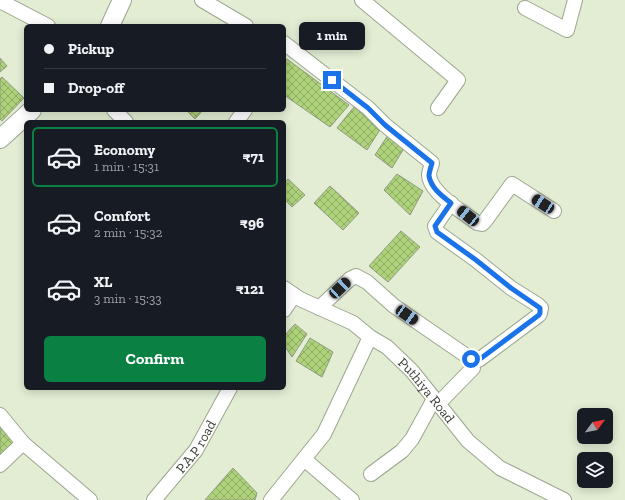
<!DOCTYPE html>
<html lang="en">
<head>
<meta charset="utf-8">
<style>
  :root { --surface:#171b24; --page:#20242c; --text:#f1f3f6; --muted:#9ea1a6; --line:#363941; --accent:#0b8043 }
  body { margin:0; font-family:"Zilla Slab",serif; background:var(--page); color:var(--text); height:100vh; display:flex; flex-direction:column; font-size:15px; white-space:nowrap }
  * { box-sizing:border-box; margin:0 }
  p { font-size:13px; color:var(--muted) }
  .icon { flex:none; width:22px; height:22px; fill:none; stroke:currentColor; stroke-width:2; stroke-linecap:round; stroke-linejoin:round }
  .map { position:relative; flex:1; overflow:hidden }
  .sheet { position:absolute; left:24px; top:120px; width:262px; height:270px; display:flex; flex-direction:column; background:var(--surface); border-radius:6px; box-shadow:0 2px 10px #0003 }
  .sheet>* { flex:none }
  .top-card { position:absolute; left:24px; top:24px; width:262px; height:88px; border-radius:6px; box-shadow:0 2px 10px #0003; display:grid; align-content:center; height:88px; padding:0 20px; background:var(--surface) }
  .needle { width:26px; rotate:58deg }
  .controls { position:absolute; left:577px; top:408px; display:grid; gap:8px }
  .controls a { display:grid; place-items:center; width:36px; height:36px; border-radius:6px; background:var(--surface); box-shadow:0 2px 10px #0003; font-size:20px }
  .end { position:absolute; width:18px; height:18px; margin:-9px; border:5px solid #1a73e8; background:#fff; box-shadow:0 0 0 2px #fff }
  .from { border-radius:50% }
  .bubble { position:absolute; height:28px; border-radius:6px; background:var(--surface); box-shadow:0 2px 10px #0003; font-size:13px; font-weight:800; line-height:28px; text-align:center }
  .car { position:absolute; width:12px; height:24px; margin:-12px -6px; border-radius:5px; box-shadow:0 0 3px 1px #0007; background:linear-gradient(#222 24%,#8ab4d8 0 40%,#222 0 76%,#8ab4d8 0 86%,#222 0) }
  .top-card b { display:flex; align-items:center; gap:14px; height:38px; font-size:15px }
  .top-card b+b { border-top:1px solid var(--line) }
  .top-card i { width:10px; height:10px; background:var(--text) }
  ul { padding:7px 0 0; list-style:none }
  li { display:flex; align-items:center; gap:12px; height:60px; margin:0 8px 6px; padding:0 12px; border:2px solid transparent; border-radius:6px }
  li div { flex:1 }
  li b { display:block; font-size:15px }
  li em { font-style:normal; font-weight:800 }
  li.selected { border-color:var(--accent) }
  li>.icon { width:36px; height:36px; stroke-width:1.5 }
  .button { display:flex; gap:8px; margin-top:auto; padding:8px 20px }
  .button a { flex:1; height:46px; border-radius:6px; background:var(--accent); color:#fff; font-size:16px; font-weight:800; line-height:46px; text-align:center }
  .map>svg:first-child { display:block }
  .building { fill:url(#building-cross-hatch); stroke:#909a83 }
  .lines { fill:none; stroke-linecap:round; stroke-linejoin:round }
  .minor-casing { stroke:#9ba68f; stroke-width:16 }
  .major-casing { stroke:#9ba68f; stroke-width:20 }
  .minor { stroke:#fff; stroke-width:14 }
  .major { stroke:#fff; stroke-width:18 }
  .route { stroke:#1a73e8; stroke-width:5 }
  .labels { text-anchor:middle; stroke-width:3; stroke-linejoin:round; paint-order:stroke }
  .street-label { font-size:14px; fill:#3a3f35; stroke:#fff }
</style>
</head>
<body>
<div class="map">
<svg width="625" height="500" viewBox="0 0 625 500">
  <defs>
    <pattern id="building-cross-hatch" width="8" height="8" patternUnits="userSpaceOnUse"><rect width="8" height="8" fill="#add279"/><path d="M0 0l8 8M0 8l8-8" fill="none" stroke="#8eac64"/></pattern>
  </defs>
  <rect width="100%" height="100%" fill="#e2edd4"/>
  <g class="building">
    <path d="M0,58l7,8 -7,6z"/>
    <path d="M287,59l62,46 -19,22 -46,-32v-31z"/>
    <path d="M2,77l22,21 -22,23 -2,-2v-40z"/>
    <path d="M354,107l27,21 -14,22 -30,-22z"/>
    <path d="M186,110h17l-8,9z"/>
    <path d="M388,135l18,10 -14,23 -17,-13z"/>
    <path d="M397,174l26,17 -13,24 -26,-25z"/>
    <path d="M288,179l17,16 -13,12 -8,-8v-16z"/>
    <path d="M330,186l29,27 -16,17 -29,-27z"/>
    <path d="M401,231l19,16 -32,35 -19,-16z"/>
    <path d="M295,324l12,10 -15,23 -8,-12v-9z"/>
    <path d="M310,338l23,14 -11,25 -26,-16z"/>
    <path d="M0,423l18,19 -18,17z"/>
    <path d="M233,468l24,25 -2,7h-50z"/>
  </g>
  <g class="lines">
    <g class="minor-casing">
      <g id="minor">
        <path d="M202,0l44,26"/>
        <path d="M362,0l96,80 -20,28"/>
        <path d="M0,1l48,25"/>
        <path d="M525,8l42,22 8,-30"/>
        <path d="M284,43l84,65 17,17 47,38c-1,4 -3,9 -3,12 1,18 35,38 48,48l5,1 3,-3 27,-37 42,27"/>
        <path d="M114,110l12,12"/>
        <path d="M236,122l9,-12"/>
        <path id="s1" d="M284,288l16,11 53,24 17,14 17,10 25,24 56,70 32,27 64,32"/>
        <path d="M319,308l31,-29 6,-3 11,6 27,24 77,53 5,2 4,-2 59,-44 1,-2 1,-5 -3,-3 -27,-17 -35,-28 -39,-28 -2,-6 16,-23"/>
        <path d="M284,310l10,-15"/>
        <path d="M438,404l35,-36"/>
        <path d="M0,415l23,28"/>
        <path d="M304,459l48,41"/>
        <path d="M0,465l23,-22 67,57"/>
        <path d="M371,474l31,-23 10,-12 22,-40"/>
        <path id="s2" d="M154,500l42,-50 34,-62"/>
        <path d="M271,500l53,-66 46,-97"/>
      </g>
    </g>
    <g class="major-casing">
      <g id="major">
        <path d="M110,26l12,-26"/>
        <path d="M0,139l32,-29"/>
      </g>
    </g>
    <use href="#minor" class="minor"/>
    <use href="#major" class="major"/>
  </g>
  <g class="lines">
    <path class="route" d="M332,80l36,28 17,17 47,38c-1,4 -3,9 -3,13 2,12 13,20 22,27l-16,23 2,6 39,28 35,28 29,20v5l-1,2 -59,44 -4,2 -5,-2"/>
  </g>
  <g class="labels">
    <g class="street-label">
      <text dy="5" stroke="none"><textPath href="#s1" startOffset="178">Puthiya Road</textPath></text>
      <text dy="5" stroke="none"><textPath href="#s2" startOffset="68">P.A.P road</textPath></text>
    </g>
  </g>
</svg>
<div class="controls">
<a><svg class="needle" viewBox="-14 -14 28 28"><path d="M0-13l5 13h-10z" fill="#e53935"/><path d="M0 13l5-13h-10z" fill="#9ea1a6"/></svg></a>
<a><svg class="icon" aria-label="layers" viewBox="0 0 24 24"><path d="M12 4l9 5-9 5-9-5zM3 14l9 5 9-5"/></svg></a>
</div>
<i class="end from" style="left:471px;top:359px"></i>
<i class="end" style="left:332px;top:80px"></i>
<div class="bubble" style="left:299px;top:22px;width:66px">1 min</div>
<i class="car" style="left:543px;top:204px;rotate:303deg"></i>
<i class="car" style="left:468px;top:216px;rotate:309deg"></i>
<i class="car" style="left:340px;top:288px;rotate:47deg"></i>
<i class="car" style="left:407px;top:315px;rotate:124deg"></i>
<div class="top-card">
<b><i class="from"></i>Pickup</b>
<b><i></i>Drop-off</b>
</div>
<section class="sheet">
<ul>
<li class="selected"><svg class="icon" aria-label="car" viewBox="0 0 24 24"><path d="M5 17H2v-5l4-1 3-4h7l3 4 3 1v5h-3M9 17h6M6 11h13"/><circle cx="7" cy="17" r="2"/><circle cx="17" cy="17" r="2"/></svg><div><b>Economy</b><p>1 min · 15:31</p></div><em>₹71</em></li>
<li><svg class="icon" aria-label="car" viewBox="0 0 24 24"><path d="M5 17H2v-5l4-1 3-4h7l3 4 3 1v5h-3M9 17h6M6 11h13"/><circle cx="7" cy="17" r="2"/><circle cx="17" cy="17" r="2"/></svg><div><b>Comfort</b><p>2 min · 15:32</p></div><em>₹96</em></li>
<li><svg class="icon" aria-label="car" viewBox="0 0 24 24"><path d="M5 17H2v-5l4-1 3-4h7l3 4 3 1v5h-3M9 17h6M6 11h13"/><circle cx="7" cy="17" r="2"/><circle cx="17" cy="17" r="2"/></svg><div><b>XL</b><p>3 min · 15:33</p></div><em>₹121</em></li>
</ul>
<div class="button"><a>Confirm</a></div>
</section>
</div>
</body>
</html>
